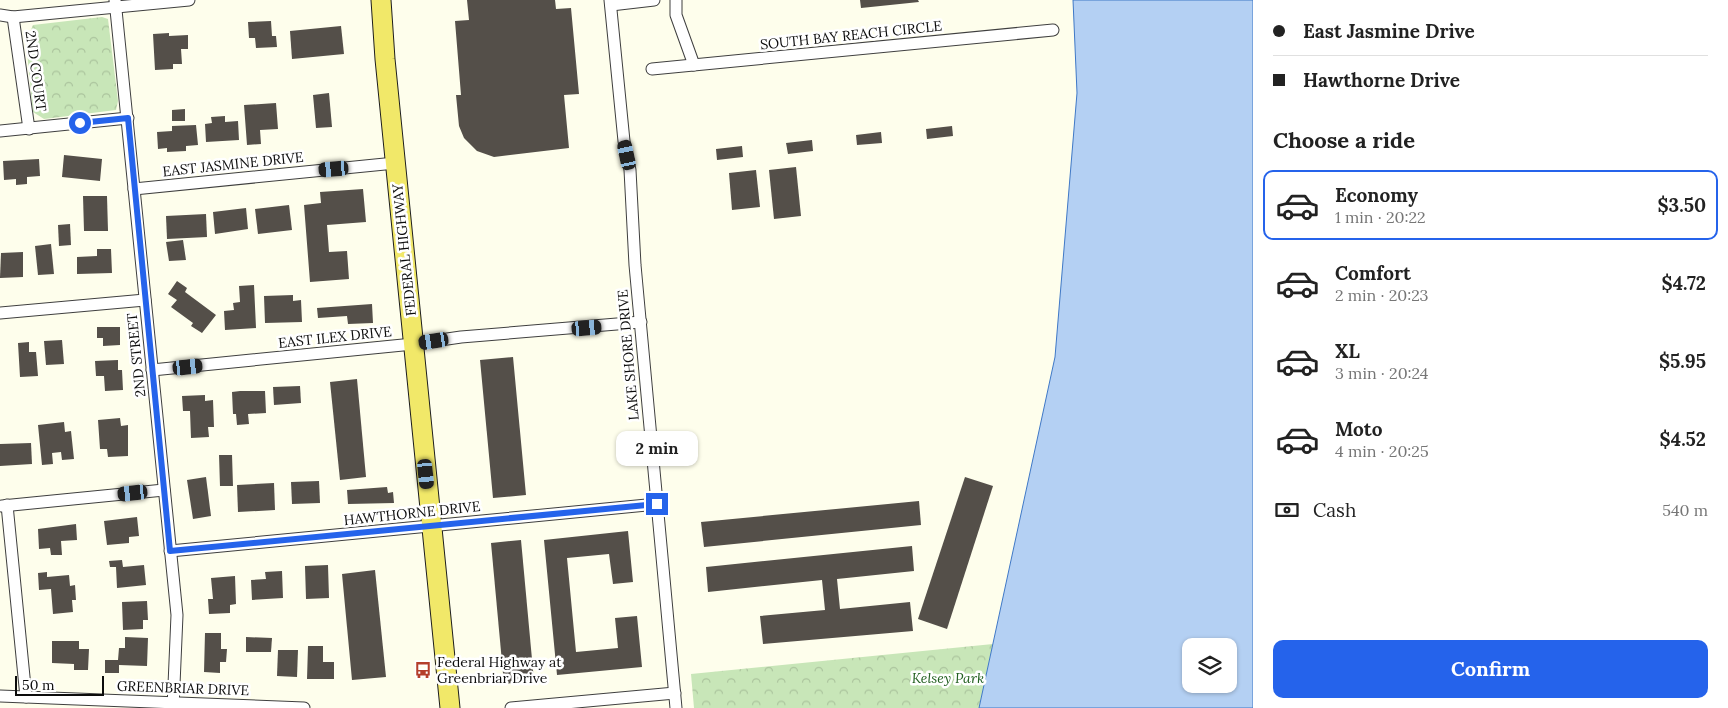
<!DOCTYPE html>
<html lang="en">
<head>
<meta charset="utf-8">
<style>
  :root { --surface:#fff; --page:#f2f2f2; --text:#222; --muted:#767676; --line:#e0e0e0; --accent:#2563eb }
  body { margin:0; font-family:Lora,serif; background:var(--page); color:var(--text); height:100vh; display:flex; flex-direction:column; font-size:19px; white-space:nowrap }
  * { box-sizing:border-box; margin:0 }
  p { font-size:16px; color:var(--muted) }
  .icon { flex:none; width:28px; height:28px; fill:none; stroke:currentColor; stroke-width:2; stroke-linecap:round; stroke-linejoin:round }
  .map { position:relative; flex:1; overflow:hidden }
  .side { display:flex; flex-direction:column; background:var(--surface); width:475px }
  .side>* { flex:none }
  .hud { display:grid; align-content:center; height:110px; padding:0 20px; background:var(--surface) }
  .controls { position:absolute; left:1182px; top:638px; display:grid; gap:10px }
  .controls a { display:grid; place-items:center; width:55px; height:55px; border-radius:10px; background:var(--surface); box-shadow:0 1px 4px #0004; font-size:25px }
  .scale { position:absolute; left:15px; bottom:12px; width:89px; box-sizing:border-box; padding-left:5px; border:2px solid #0c0c0c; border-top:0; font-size:14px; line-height:18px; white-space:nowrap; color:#0c0c0c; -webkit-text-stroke:4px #fff; paint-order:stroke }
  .end { position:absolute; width:22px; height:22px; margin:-11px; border:6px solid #2563eb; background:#fff; box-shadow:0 0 0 2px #fff }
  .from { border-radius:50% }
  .bubble { position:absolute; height:35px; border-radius:10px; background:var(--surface); box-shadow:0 1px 4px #0004; font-size:16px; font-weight:700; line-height:35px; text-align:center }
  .car { position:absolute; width:15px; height:30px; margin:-15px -8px; border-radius:6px; box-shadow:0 0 4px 1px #0007; background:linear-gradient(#222 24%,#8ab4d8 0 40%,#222 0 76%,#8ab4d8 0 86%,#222 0) }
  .hud b { display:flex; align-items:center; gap:18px; height:48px; font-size:19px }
  .hud b+b { border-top:1px solid var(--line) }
  .hud i { width:12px; height:12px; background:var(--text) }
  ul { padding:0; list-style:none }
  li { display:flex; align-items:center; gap:15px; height:70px; margin:0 10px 8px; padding:0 10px; border:2px solid transparent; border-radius:10px }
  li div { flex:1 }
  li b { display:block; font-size:19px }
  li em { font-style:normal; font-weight:700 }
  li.on { border-color:var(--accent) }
  li>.icon { width:45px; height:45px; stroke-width:1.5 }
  h2 { padding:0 20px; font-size:22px; line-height:60px }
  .pay { display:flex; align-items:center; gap:12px; height:55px; padding:0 20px; font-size:19px }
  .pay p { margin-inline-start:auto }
  .primary-button { display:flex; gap:10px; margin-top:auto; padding:10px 20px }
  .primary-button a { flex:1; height:58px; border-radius:10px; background:var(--accent); color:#fff; font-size:20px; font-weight:700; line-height:58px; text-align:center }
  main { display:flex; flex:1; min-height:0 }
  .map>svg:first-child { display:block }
  .park { fill:url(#park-crowns) }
  .water { fill:#b4d0f3; stroke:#3f78c6; fill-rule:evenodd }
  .building { fill:#544f49 }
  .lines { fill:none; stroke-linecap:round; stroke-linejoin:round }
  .minor-casing { stroke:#3f3f3f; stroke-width:13 }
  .primary-casing { stroke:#1d1d1d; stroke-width:21 }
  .minor { stroke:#fff; stroke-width:11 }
  .primary { stroke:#f1e869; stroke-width:19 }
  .route { stroke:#2563eb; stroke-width:6 }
  .labels { text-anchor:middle; stroke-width:5; stroke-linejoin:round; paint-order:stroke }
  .street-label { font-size:14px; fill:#0c0c0c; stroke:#fff }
  .poi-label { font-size:14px; fill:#0c0c0c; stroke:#fff; text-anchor:start }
  .park-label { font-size:14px; font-style:italic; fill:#226020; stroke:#fff }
</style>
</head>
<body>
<main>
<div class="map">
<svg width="1253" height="708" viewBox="0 0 1253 708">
  <defs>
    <pattern id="park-crowns" width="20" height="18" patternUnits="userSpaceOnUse" patternTransform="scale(1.25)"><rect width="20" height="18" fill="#c8e6b8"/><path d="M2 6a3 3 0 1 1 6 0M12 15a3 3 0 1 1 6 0" fill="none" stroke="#abc49d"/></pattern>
  </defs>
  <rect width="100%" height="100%" fill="#fefeec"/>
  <g class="park">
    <path d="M102,17l6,2 10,82 -2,9 -72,9 -11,-7 -7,-70 7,-17z"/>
    <path d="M993,644l-14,64h-285l-3,-34z"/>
  </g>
  <path class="water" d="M1073,0h180v708h-274l76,-351 22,-264zM1191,646h38v38h-38z"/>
  <g class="building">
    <path d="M467,0h88l1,9 15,-1 8,86 -15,1 5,53 -75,9 -17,-6 -13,-13 -5,-12 -3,-31h5l-6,-74 14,-1z"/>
    <path d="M860,0h58l1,2 -58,6z"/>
    <path d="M271,21l1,15h4l1,11 -21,1 -1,-10h-6l-1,-16z"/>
    <path d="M341,26l3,28 -52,5 -2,-28z"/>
    <path d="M169,33v3l19,-1v14h-7l1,15h-9v5l-18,1 -2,-36z"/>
    <path d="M329,93l3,34 -16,1 -3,-33z"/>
    <path d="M276,103l2,26 -18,1 1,14 -14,1 -3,-40z"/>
    <path d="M185,109v12h-13v-11z"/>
    <path d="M225,116v6l13,-1 1,19 -33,2 -1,-18 7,-1 -1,-6z"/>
    <path d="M196,125l2,20 -12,1v5l-19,1v-4l-9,1 -1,-17 15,-1v-5z"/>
    <path d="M952,126l1,10 -26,3 -1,-10z"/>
    <path d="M881,132l1,11 -25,2 -1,-10z"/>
    <path d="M812,140l1,11 -25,3 -2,-11z"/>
    <path d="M742,146l1,11 -26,3 -1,-11z"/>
    <path d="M64,155l38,4 -2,22 -38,-4z"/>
    <path d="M39,159l1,17 -13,1v7l-11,1v-6l-12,1 -1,-19z"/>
    <path d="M796,167l5,49 -27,3 -5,-49z"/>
    <path d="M756,170l4,37 -28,3 -3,-37z"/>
    <path d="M363,189l3,33 -39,3 2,27 18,-1 2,28 -39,3 -6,-77 17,-2 -1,-11z"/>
    <path d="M83,196h24l1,35h-24z"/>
    <path d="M289,205l3,25 -34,4 -3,-25z"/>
    <path d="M246,208l2,21 -33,5 -2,-22z"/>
    <path d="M206,214l1,23 -40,2 -1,-23z"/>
    <path d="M70,224l1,21 -12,1 -1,-21z"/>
    <path d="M183,240l3,20 -17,1 -3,-19z"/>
    <path d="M51,244l3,30 -16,1 -3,-29z"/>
    <path d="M97,249h14l1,24 -35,1v-17l20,-1z"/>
    <path d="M23,252v25l-23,1 1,-25z"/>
    <path d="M177,281l10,7 -2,4 31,23 -14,18 -11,-7 2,-3 -22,-16 6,-7 -9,-6z"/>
    <path d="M254,285l2,43 -31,2 -1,-19 10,-1 -1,-7 7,-1 -1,-16z"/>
    <path d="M293,295v6l8,-1 1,22 -37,1 -1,-27z"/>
    <path d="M372,304l1,19 -25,1 -1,-8 -29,2 -1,-10z"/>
    <path d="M97,327h23v18l-17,1v-8h-6z"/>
    <path d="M62,340l2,24 -18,1 -2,-24z"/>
    <path d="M29,342v10h7l2,24 -18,1 -2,-34z"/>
    <path d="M513,357l13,138 -33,3 -13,-138z"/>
    <path d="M118,360v10h4l1,20 -18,1 -1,-15h-8l-1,-15z"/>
    <path d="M357,379l9,98 -26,3 -10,-98z"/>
    <path d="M300,386l1,17 -27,2 -1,-18z"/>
    <path d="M240,391h25l1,22 -18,1 1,10 -12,1 -1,-11h-3l-1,-22z"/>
    <path d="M205,395v6l8,-1 1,27h-6l1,10 -18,1 -1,-27h-7l-1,-15z"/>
    <path d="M120,418l1,8 7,-1v31l-20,1 -1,-8h-7l-2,-29z"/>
    <path d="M64,422l1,10 6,-1 3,28 -12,1 -1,-8 -9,1 1,11 -11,1 -4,-40z"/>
    <path d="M31,443l1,21 -32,2v-22z"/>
    <path d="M219,455h13l1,31h-13z"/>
    <path d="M206,477l5,39 -18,3 -6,-39z"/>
    <path d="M965,477l28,9 -46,143 -29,-10z"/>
    <path d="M319,481l1,22 -28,1 -1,-22z"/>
    <path d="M274,483l1,27 -37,2 -1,-27z"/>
    <path d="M387,487l1,6 5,-1 1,11 -46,1 -1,-14z"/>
    <path d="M919,501l2,24 -217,22 -3,-25z"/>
    <path d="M137,517l2,19 -10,1v6l-22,2 -3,-24z"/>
    <path d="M76,524l1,16 -16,1 1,14h-11l-1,-7 -11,1 -1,-20z"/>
    <path d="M628,531l5,51 -20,2 -4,-30 -42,4 9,94 42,-4 -3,-30 22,-2 5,51 -85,8 -13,-135z"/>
    <path d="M521,540l13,141 -30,3 -13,-141z"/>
    <path d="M912,546l2,25 -77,8 3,30 70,-7 3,29 -150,13 -3,-28 65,-6 -3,-30 -114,12 -2,-25z"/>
    <path d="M122,560l1,7 21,-2 2,20 -29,3 -1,-21h-6l-1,-6z"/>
    <path d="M328,565l1,33 -23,1 -1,-33z"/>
    <path d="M375,570l11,107 -34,3 -10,-106z"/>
    <path d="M282,571l1,27 -31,2 -1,-20 15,-1 -1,-7z"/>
    <path d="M47,572v5l22,-2 1,11 5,-1 1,15h-4l1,12 -20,2 -2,-25 -12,1 -1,-17z"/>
    <path d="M235,576l1,28 -6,1v8l-21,1 -1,-15h5l-2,-21z"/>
    <path d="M147,601l1,19h-5v9l-20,1 -1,-28z"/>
    <path d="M205,633h16v16h6l-1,13h-6v11l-16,-1z"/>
    <path d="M125,637l23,1 -1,28 -28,-1v8h-14v-13h13l1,-12h6z"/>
    <path d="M246,637l26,1 -1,14h-25z"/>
    <path d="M52,641h27v8h10l-1,21h-14v-6l-22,-1z"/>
    <path d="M308,646h15v16h11v17h-27z"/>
    <path d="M278,650h20l-1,27 -20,-1z"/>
  </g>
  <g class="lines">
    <g class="minor-casing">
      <g id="minor">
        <path d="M115,0l62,615 -4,93"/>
        <path d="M610,0l14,141 6,29 5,95 41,443"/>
        <path d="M676,0v15l18,50"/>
        <path d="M611,5l43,-5"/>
        <path d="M0,15l13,2 176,-17"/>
        <path d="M13,17l16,112"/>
        <path d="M652,69l401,-39"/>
        <path d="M0,131l128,-13"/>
        <path d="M134,189l261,-26"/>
        <path d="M0,313l145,-13"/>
        <path d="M152,370l261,-26 48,-7 180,-15"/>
        <path d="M7,505l19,192"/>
        <path d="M2,506l162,-16"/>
        <path d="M170,551l487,-47"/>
        <path d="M0,696l304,12"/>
        <path d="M511,708l164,-15"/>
      </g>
    </g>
    <g class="primary-casing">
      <path id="primary" d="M381,0l4,59 65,649"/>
    </g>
    <use href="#minor" class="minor"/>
    <use href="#primary" class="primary"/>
  </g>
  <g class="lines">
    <path class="route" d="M80,123l48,-5 42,433 487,-47"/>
  </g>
  <defs>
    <g id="bus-bare" transform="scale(1.35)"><path d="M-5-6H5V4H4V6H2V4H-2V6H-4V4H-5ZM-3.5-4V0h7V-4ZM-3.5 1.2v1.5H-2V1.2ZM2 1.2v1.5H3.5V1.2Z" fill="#b43e2c" stroke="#fff" stroke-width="2.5" paint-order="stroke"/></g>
  </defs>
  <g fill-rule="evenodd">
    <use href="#bus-bare" x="423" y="670"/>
  </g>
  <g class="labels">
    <g class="street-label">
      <text transform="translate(851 35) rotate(-6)" y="5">SOUTH BAY REACH CIRCLE</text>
      <text transform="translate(36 71) rotate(82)" y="5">2ND COURT</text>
      <text transform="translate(233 164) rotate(-6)" y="5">EAST JASMINE DRIVE</text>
      <text transform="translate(404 250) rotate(-96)" y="5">FEDERAL HIGHWAY</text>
      <text transform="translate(335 337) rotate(-6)" y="5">EAST ILEX DRIVE</text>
      <text transform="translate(136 355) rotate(-96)" y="5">2ND STREET</text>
      <text transform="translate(628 355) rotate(-95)" y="5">LAKE SHORE DRIVE</text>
      <text transform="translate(412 513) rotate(-6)" y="5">HAWTHORNE DRIVE</text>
      <text transform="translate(183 688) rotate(2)" y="5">GREENBRIAR DRIVE</text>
    </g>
    <g class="poi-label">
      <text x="437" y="667">Federal Highway at<tspan x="437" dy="16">Greenbriar Drive</tspan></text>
    </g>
    <g class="park-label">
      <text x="948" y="683">Kelsey Park</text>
    </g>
  </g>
</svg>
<div class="controls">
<a><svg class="icon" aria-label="layers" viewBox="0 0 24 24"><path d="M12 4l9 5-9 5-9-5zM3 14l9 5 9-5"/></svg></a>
</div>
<div class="scale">50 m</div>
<i class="end from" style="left:80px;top:123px"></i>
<i class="end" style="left:657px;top:504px"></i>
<div class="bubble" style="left:616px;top:431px;width:82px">2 min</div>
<i class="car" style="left:627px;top:155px;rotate:348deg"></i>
<i class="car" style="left:334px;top:169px;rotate:265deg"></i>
<i class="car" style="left:587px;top:328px;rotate:85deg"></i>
<i class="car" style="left:434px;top:341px;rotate:261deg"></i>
<i class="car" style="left:188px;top:367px;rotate:84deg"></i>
<i class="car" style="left:426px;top:474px;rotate:174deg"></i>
<i class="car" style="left:133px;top:493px;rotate:264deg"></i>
</div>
<section class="side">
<div class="hud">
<b><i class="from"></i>East Jasmine Drive</b>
<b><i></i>Hawthorne Drive</b>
</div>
<h2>Choose a ride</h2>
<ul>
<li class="on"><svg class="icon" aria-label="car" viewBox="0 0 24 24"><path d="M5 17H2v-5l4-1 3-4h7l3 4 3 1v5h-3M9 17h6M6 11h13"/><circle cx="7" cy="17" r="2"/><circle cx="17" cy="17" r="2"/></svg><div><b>Economy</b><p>1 min · 20:22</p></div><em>$3.50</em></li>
<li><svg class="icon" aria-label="car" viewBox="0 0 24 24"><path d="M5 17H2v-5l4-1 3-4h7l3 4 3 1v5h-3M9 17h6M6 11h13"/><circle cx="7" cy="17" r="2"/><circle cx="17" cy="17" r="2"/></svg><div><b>Comfort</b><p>2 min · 20:23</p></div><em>$4.72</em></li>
<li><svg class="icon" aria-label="car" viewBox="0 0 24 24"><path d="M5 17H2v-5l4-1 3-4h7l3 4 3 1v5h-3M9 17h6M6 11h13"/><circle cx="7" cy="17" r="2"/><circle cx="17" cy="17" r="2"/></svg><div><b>XL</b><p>3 min · 20:24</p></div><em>$5.95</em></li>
<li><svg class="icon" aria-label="car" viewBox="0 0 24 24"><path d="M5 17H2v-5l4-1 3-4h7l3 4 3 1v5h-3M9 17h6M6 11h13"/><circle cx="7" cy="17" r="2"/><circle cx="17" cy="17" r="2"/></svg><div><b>Moto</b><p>4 min · 20:25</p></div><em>$4.52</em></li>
</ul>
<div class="pay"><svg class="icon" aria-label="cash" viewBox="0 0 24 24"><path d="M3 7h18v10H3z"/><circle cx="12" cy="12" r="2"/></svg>Cash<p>540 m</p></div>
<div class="primary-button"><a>Confirm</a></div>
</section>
</main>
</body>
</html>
